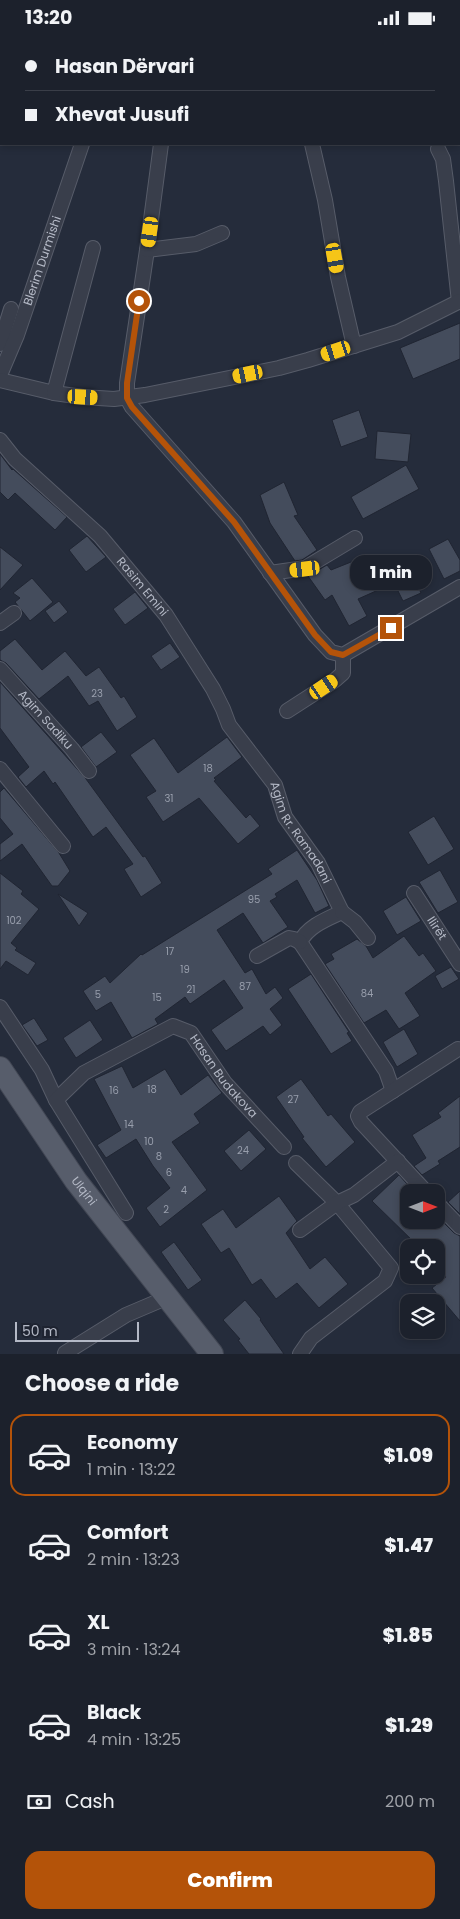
<!DOCTYPE html>
<html lang="en">
<head>
<meta charset="utf-8">
<style>
  :root { --surface:#1c212c; --page:#292e38; --text:#f1f3f6; --muted:#a0a3a9; --line:#3a3e48; --accent:#b45309 }
  body { margin:0; font-family:Poppins,sans-serif; background:var(--page); color:var(--text); height:100vh; display:flex; flex-direction:column; font-size:19px; white-space:nowrap }
  * { box-sizing:border-box; margin:0 }
  p { font-size:16px; color:var(--muted) }
  .icon { flex:none; width:28px; height:28px; fill:none; stroke:currentColor; stroke-width:2; stroke-linecap:round; stroke-linejoin:round }
  .map { position:relative; height:1319px; overflow:hidden }
  .sheet { display:flex; flex-direction:column; background:var(--surface); flex:1 }
  .sheet>* { flex:none }
  .banner { position:absolute; left:0px; top:0px; width:460px; height:110px; box-shadow:0 2px 8px #0003,0 0 0 1px var(--line); display:grid; align-content:center; height:110px; padding:0 25px; background:var(--surface) }
  .needle { width:32px; rotate:90deg }
  .tools { position:absolute; left:400px; top:1149px; display:grid; gap:10px }
  .tools a { display:grid; place-items:center; width:45px; height:45px; border-radius:10px; background:var(--surface); box-shadow:0 2px 8px #0003,0 0 0 1px var(--line); font-size:25px }
  .scale { position:absolute; left:15px; bottom:12px; width:124px; box-sizing:border-box; padding-left:5px; border:2px solid #b4b9c6; border-top:0; font-size:14px; line-height:18px; white-space:nowrap; color:#b4b9c6; -webkit-text-stroke:4px #1e2330; paint-order:stroke }
  .end { position:absolute; width:22px; height:22px; margin:-11px; border:6px solid #b45309; background:#fff; box-shadow:0 0 0 2px #fff }
  .from { border-radius:50% }
  .bubble { position:absolute; height:35px; border-radius:15px; background:var(--surface); box-shadow:0 2px 8px #0003,0 0 0 1px var(--line); font-size:16px; font-weight:800; line-height:35px; text-align:center }
  .car { position:absolute; width:15px; height:30px; margin:-15px -8px; border-radius:6px; box-shadow:0 0 4px 1px #0007; background:linear-gradient(#f5c518 24%,#345 0 40%,#f5c518 0 76%,#345 0 86%,#f5c518 0) }
  .banner b { display:flex; align-items:center; gap:18px; height:48px; font-size:19px }
  .banner b+b { border-top:1px solid var(--line) }
  .banner i { width:12px; height:12px; background:var(--text) }
  ul { padding:0; list-style:none }
  li { display:flex; align-items:center; gap:15px; height:82px; margin:0 10px 8px; padding:0 15px; border:2px solid transparent; border-radius:15px }
  li div { flex:1 }
  li b { display:block; font-size:19px }
  li em { font-style:normal; font-weight:800 }
  li.current { border-color:var(--accent) }
  li>.icon { width:45px; height:45px; stroke-width:1.5 }
  h2 { padding:0 25px; font-size:22px; line-height:60px }
  .pay { display:flex; align-items:center; gap:12px; height:55px; padding:0 25px; font-size:19px }
  .pay p { margin-inline-start:auto }
  .primary-button { display:flex; gap:10px; margin-top:auto; padding:10px 25px }
  .primary-button a { flex:1; height:58px; border-radius:15px; background:var(--accent); color:#fff; font-size:20px; font-weight:800; line-height:58px; text-align:center }
  .status { display:flex; justify-content:space-between; align-items:center; height:35px; padding:0 25px; background:var(--surface); direction:ltr }
  .status svg { height:14px; fill:currentColor }
  .map>svg:first-child { display:block }
  .building { fill:#444c5c; stroke:#202532 }
  .lines { fill:none; stroke-linecap:round; stroke-linejoin:round }
  .minor-casing { stroke:#575c69; stroke-width:16 }
  .primary-casing { stroke:#424754; stroke-width:24 }
  .minor { stroke:#393e4b; stroke-width:14 }
  .primary { stroke:#575d6b; stroke-width:22 }
  .route { stroke:#b45309; stroke-width:6 }
  .labels { text-anchor:middle; stroke-width:4; stroke-linejoin:round; paint-order:stroke }
  .number-label { font-size:10px; fill:#989eac }
  .street-label { font-size:12px; fill:#b4b9c6; stroke:#1e2330 }
</style>
</head>
<body>
<div class="status"><b>13:20</b><svg viewBox="0 0 49 12"><path d="M0 12V9h3v3zM5 12V6h3v6zM10 12V3h3v9zM15 12V0h3v12zM26 1h20v11H26zM47 4h2v5h-2z"/></svg></div>
<div class="map">
<svg width="460" height="1319" viewBox="0 0 460 1319">
  <rect width="100%" height="100%" fill="#252c3b"/>
  <g class="building">
    <path d="M460,288v36l-47,20 -13,-31z"/>
    <path d="M359,375l9,27 -27,10 -9,-27z"/>
    <path d="M377,396l34,3 -3,28 -33,-3z"/>
    <path d="M0,419l12,16 1,-1 54,48 -12,13 -40,-37 -7,7 -8,-8z"/>
    <path d="M406,430l13,24 -56,30 -12,-22z"/>
    <path d="M284,447l14,33 -4,1 23,34 -15,10 -7,1 -25,-38 -10,-28z"/>
    <path d="M87,501l19,21 -20,15 -17,-22z"/>
    <path d="M448,504l12,21v11l-16,8 -15,-30z"/>
    <path d="M0,512l23,18 -23,25z"/>
    <path d="M361,523l10,22 36,-17 14,30 -18,8 -9,-18 -36,16 9,17 -18,10 -17,-31 -7,5 -17,-24 19,-11 4,5z"/>
    <path d="M32,543l21,24 -23,19 -15,-19 5,-4 -7,-5z"/>
    <path d="M135,557l13,16 -23,17 -12,-16z"/>
    <path d="M59,566l9,11 -14,11 -9,-12z"/>
    <path d="M15,604l27,31 23,-19 21,25 13,-9 22,31 3,-2 13,21 -20,14 -19,-30 -9,5 -21,-30 -29,23 -33,-36 -6,-3v-9z"/>
    <path d="M170,608l10,14 -19,13 -10,-14z"/>
    <path d="M0,647l86,97 57,78 2,-1 17,27 -21,14 -17,-28 9,-5 -27,-37 -13,10 -38,-55 -2,2 -9,-13 -18,16 -8,-10 11,-10 -29,-39z"/>
    <path d="M101,697l16,20 -21,15 -15,-20z"/>
    <path d="M227,702l15,20 -28,21 2,2 -2,1 32,37 4,-4 10,12 -22,18 -39,-46 -36,24 -17,-25 10,-6 -26,-36 24,-17 24,35z"/>
    <path d="M4,753l55,65 11,18 -12,15h-6l-30,-42 -22,17v-17l13,-10 -13,-16v-26z"/>
    <path d="M434,781l20,33 -26,16 -20,-33z"/>
    <path d="M297,815l20,30 12,26 -14,7 -18,-33 -22,14 2,3 -7,4 18,26 -11,7 -14,9 -20,-30 -26,17 28,43 7,-4 14,25 9,-7 8,11 -13,11 12,16 -12,10 -7,-9 -37,25 -15,-21 32,-22 -19,-28 -34,24 -5,-7 -30,22 3,5 -26,14 -21,-36 -15,9 -13,-20 22,-15 5,7 31,-29 1,1 130,-81 -4,-5z"/>
    <path d="M440,835l18,32 -20,11 -19,-31z"/>
    <path d="M0,838l23,18 -2,3 18,15 -28,34 6,5 -2,2 21,13 -8,12 -22,-14 -6,8z"/>
    <path d="M58,859l30,19 -9,13z"/>
    <path d="M406,862l15,24 -24,14 -14,-24z"/>
    <path d="M404,901l15,20 4,-3 13,18 -31,22 15,23 -21,13 -13,-19 -22,13 -39,-59 9,-5 -3,-5 26,-15 9,7 7,12z"/>
    <path d="M451,932l8,12 -17,10 -7,-13z"/>
    <path d="M311,939l38,58 -2,1 5,8 -21,13 -43,-65z"/>
    <path d="M34,983l14,22 -11,6 -15,-21z"/>
    <path d="M90,985l13,20 -27,18 -13,-20z"/>
    <path d="M404,994l14,25 -21,13 -14,-25z"/>
    <path d="M122,1031l11,22 32,-19 16,26 27,-20 14,18 -28,21 6,9 -28,19 35,48 -47,37 -14,-19 24,-20 -17,-22 -17,-27 -30,19 -9,-13 24,-15 -27,-51z"/>
    <path d="M301,1044l27,37 3,-2 24,28 -29,25 -24,-29 2,-1 -28,-40z"/>
    <path d="M460,1061v51l-22,14 2,3 -18,11 -8,-9 12,-8 -14,-23 29,-18 -3,-4z"/>
    <path d="M249,1095l17,19 -25,22 -17,-20z"/>
    <path d="M399,1140l16,18h-6v27h27v-5l18,18 6,3v85l-28,-33 14,-11 -10,-11v-19h-17l-47,-46z"/>
    <path d="M460,1156v23l-12,-12z"/>
    <path d="M279,1161l18,25 -11,12 24,36 15,-12 23,27 -29,24 -22,-25 -21,16 -15,-20 -9,6 -23,-37 -8,5 -20,-29 22,-15 13,19z"/>
    <path d="M174,1207l28,38 -14,10 -27,-38z"/>
    <path d="M245,1265l16,19 -1,1 24,34h-35l-11,-14 2,-1 -17,-19z"/>
  </g>
  <g class="lines">
    <g class="minor-casing">
      <g id="minor">
        <path d="M161,109l-14,106 -20,133v15l5,9 102,115 81,113 16,17 12,3 117,-68"/>
        <path d="M312,109l13,56 13,77 16,69"/>
        <path d="M438,114l5,10 3,22 13,121"/>
        <path d="M147,215l49,-6 26,-11"/>
        <path d="M0,309l11,-35"/>
        <path id="s1" d="M0,340l17,-40 65,-191"/>
        <path d="M0,345l54,13 29,4 31,2 31,-4 134,-27 29,-8 90,-28 62,-31"/>
        <path d="M54,358l39,-145"/>
        <path id="s2" d="M0,405l15,19 85,77 66,79 47,74 10,20 6,16 46,60 10,32 33,46 24,49c-15,7 -34,14 -42,30l86,129 7,20"/>
        <path d="M270,538l35,-5 50,-30"/>
        <path d="M0,588l14,-10"/>
        <path id="s3" d="M0,634l72,80 17,22"/>
        <path d="M287,676l48,-31 8,-7v-18"/>
        <path d="M0,734l63,77"/>
        <path id="s4" d="M414,858l46,71"/>
        <path d="M342,877l13,10 13,16"/>
        <path d="M257,921l32,-18 5,1 6,3"/>
        <path d="M0,972l42,63 14,30"/>
        <path d="M296,1128l41,40 54,65 -6,13 -74,57 -11,16"/>
        <path d="M427,1158l-66,-71 -3,-6 2,-4 98,-63"/>
        <path d="M436,1167l24,25"/>
        <path id="s5" d="M126,1178l-70,-113 28,-27 89,-47 18,7 34,50 59,64"/>
        <path d="M300,1195l37,-27 17,-8 44,-34"/>
        <path d="M65,1318l61,-38 40,-17"/>
      </g>
    </g>
    <g class="primary-casing">
      <g id="primary">
        <path id="s6" d="M0,1033l76,113 136,173"/>
      </g>
    </g>
    <use href="#minor" class="minor"/>
    <use href="#primary" class="primary"/>
  </g>
  <g class="lines">
    <path class="route" d="M139,266l-12,82v15l5,9 102,115 81,113 16,17 12,3 48,-27"/>
  </g>
  <g class="labels">
    <g class="number-label">
      <text x="97" y="662">23</text>
      <text x="208" y="737">18</text>
      <text x="169" y="767">31</text>
      <text x="254" y="868">95</text>
      <text x="14" y="889">102</text>
      <text x="170" y="920">17</text>
      <text x="185" y="938">19</text>
      <text x="245" y="955">87</text>
      <text x="191" y="958">21</text>
      <text x="367" y="962">84</text>
      <text x="98" y="963">5</text>
      <text x="157" y="966">15</text>
      <text x="152" y="1058">18</text>
      <text x="114" y="1059">16</text>
      <text x="293" y="1068">27</text>
      <text x="129" y="1093">14</text>
      <text x="149" y="1110">10</text>
      <text x="243" y="1119">24</text>
      <text x="159" y="1125">8</text>
      <text x="169" y="1141">6</text>
      <text x="184" y="1159">4</text>
      <text x="166" y="1178">2</text>
    </g>
    <g class="street-label">
      <text dy="4" stroke="none"><textPath href="#s1" startOffset="122">Blerim Durmishi</textPath></text>
      <text dy="4" stroke="none"><textPath href="#s2" startOffset="205">Rasim Emini</textPath></text>
      <text dy="4" stroke="none"><textPath href="#s3" startOffset="68">Agim Sadiku</textPath></text>
      <text dy="4" stroke="none"><textPath href="#s2" startOffset="499">Agim Rr. Ramadani</textPath></text>
      <text dy="4" stroke="none"><textPath href="#s4" startOffset="42">Ilirët</textPath></text>
      <text dy="4" stroke="none"><textPath href="#s5" startOffset="346">Hasan Budakova</textPath></text>
      <text dy="4" stroke="none"><textPath href="#s6" startOffset="149">Ulqini</textPath></text>
    </g>
  </g>
</svg>
<div class="tools">
<a><svg class="needle" viewBox="-14 -14 28 28"><path d="M0-13l5 13h-10z" fill="#e53935"/><path d="M0 13l5-13h-10z" fill="#a0a3a9"/></svg></a>
<a><svg class="icon" aria-label="locate" viewBox="0 0 24 24"><circle cx="12" cy="12" r="6"/><path d="M12 2v4M12 18v4M2 12h4M18 12h4"/></svg></a>
<a><svg class="icon" aria-label="layers" viewBox="0 0 24 24"><path d="M12 4l9 5-9 5-9-5zM3 14l9 5 9-5"/></svg></a>
</div>
<div class="scale">50 m</div>
<i class="end from" style="left:139px;top:266px"></i>
<i class="end" style="left:391px;top:593px"></i>
<div class="bubble" style="left:350px;top:520px;width:82px">1 min</div>
<i class="car" style="left:150px;top:197px;rotate:188deg"></i>
<i class="car" style="left:335px;top:223px;rotate:170deg"></i>
<i class="car" style="left:336px;top:316px;rotate:252deg"></i>
<i class="car" style="left:248px;top:339px;rotate:258deg"></i>
<i class="car" style="left:83px;top:362px;rotate:93deg"></i>
<i class="car" style="left:305px;top:534px;rotate:263deg"></i>
<i class="car" style="left:324px;top:652px;rotate:56deg"></i>
<div class="banner">
<b><i class="from"></i>Hasan Dërvari</b>
<b><i></i>Xhevat Jusufi</b>
</div>
</div>
<section class="sheet">
<h2>Choose a ride</h2>
<ul>
<li class="current"><svg class="icon" aria-label="car" viewBox="0 0 24 24"><path d="M5 17H2v-5l4-1 3-4h7l3 4 3 1v5h-3M9 17h6M6 11h13"/><circle cx="7" cy="17" r="2"/><circle cx="17" cy="17" r="2"/></svg><div><b>Economy</b><p>1 min · 13:22</p></div><em>$1.09</em></li>
<li><svg class="icon" aria-label="car" viewBox="0 0 24 24"><path d="M5 17H2v-5l4-1 3-4h7l3 4 3 1v5h-3M9 17h6M6 11h13"/><circle cx="7" cy="17" r="2"/><circle cx="17" cy="17" r="2"/></svg><div><b>Comfort</b><p>2 min · 13:23</p></div><em>$1.47</em></li>
<li><svg class="icon" aria-label="car" viewBox="0 0 24 24"><path d="M5 17H2v-5l4-1 3-4h7l3 4 3 1v5h-3M9 17h6M6 11h13"/><circle cx="7" cy="17" r="2"/><circle cx="17" cy="17" r="2"/></svg><div><b>XL</b><p>3 min · 13:24</p></div><em>$1.85</em></li>
<li><svg class="icon" aria-label="car" viewBox="0 0 24 24"><path d="M5 17H2v-5l4-1 3-4h7l3 4 3 1v5h-3M9 17h6M6 11h13"/><circle cx="7" cy="17" r="2"/><circle cx="17" cy="17" r="2"/></svg><div><b>Black</b><p>4 min · 13:25</p></div><em>$1.29</em></li>
</ul>
<div class="pay"><svg class="icon" aria-label="cash" viewBox="0 0 24 24"><path d="M3 7h18v10H3z"/><circle cx="12" cy="12" r="2"/></svg>Cash<p>200 m</p></div>
<div class="primary-button"><a>Confirm</a></div>
</section>
</body>
</html>
